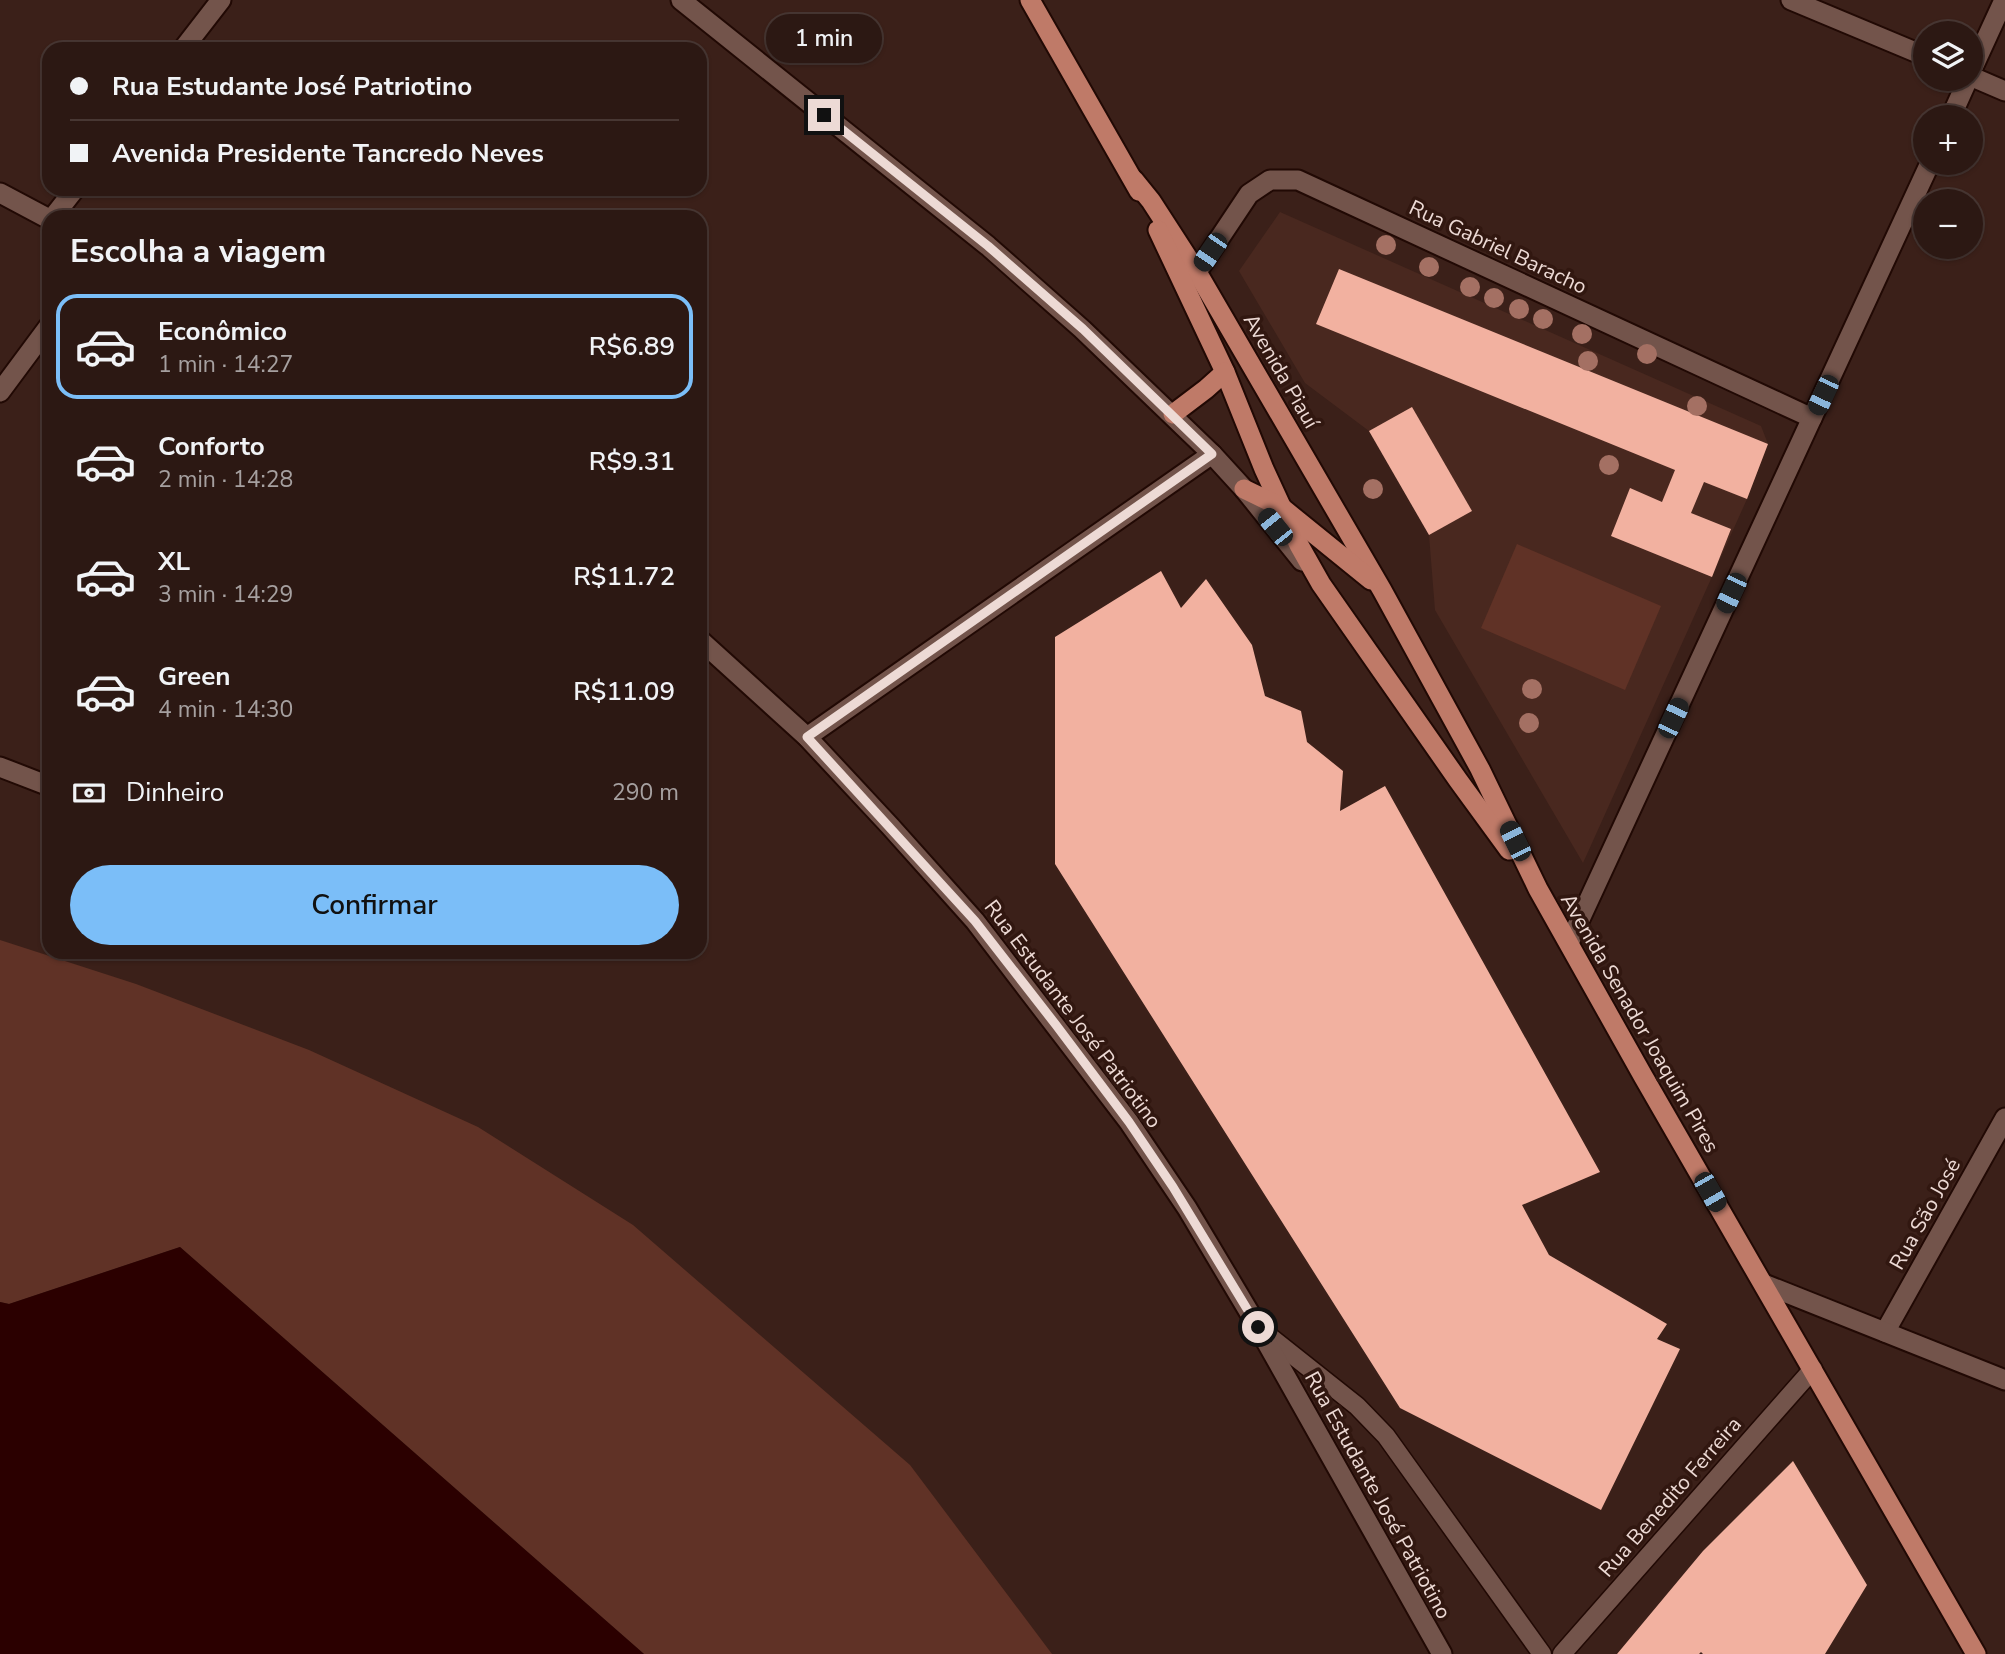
<!DOCTYPE html>
<html lang="pt">
<head>
<meta charset="utf-8">
<style>
  :root { --surface:#2c1813; --page:#34211c; --text:#f1f3f6; --muted:#a6a0a0; --line:#483733; --accent:#7bbef8 }
  body { margin:0; font-family:"Nunito Sans",sans-serif; background:var(--page); color:var(--text); height:100vh; display:flex; flex-direction:column; font-size:26px; white-space:nowrap }
  * { box-sizing:border-box; margin:0 }
  p { font-size:23px; color:var(--muted) }
  .icon { flex:none; width:38px; height:38px; fill:none; stroke:currentColor; stroke-width:2; stroke-linecap:round; stroke-linejoin:round }
  .map { position:relative; flex:1; overflow:hidden }
  .side { position:absolute; left:42px; top:210px; width:665px; height:749px; display:flex; flex-direction:column; background:var(--surface); border-radius:21px; box-shadow:0 2px 5px #0004,0 0 0 2px var(--line) }
  .side>* { flex:none }
  .top-card { position:absolute; left:42px; top:42px; width:665px; height:154px; border-radius:21px; box-shadow:0 2px 5px #0004,0 0 0 2px var(--line); display:grid; align-content:center; height:154px; padding:0 28px; background:var(--surface) }
  .tools { position:absolute; left:1913px; top:21px; display:grid; gap:14px }
  .tools a { display:grid; place-items:center; width:70px; height:70px; border-radius:50%; background:var(--surface); box-shadow:0 2px 5px #0004,0 0 0 2px var(--line); font-size:35px }
  .end { position:absolute; width:32px; height:32px; margin:-16px; border:9px solid #eddad5; background:#111; box-shadow:0 0 0 4px #111 }
  .from { border-radius:50% }
  .bubble { position:absolute; height:49px; border-radius:24px; background:var(--surface); box-shadow:0 2px 5px #0004,0 0 0 2px var(--line); font-size:23px; font-weight:600; line-height:49px; text-align:center }
  .car { position:absolute; width:21px; height:42px; margin:-21px -10px; border-radius:9px; box-shadow:0 0 5px 2px #0007; background:linear-gradient(#222 24%,#8ab4d8 0 40%,#222 0 76%,#8ab4d8 0 86%,#222 0) }
  .top-card b { display:flex; align-items:center; gap:24px; height:66px; font-size:26px }
  .top-card b+b { border-top:2px solid var(--line) }
  .top-card i { width:18px; height:18px; background:var(--text) }
  ul { padding:0; list-style:none }
  li { display:flex; align-items:center; gap:21px; height:105px; margin:0 14px 10px; padding:0 14px; border:4px solid transparent; border-radius:21px }
  li div { flex:1 }
  li b { display:block; font-size:26px }
  li em { font-style:normal; font-weight:600 }
  li.on { border-color:var(--accent) }
  li>.icon { width:63px; height:63px; stroke-width:1.5 }
  h2 { padding:0 28px; font-size:32px; line-height:84px }
  .pay { display:flex; align-items:center; gap:18px; height:77px; padding:0 28px; font-size:26px }
  .pay p { margin-inline-start:auto }
  .action { display:flex; gap:14px; margin-top:auto; padding:14px 28px }
  .action a { flex:1; height:80px; border-radius:42px; background:var(--accent); color:#111; font-size:28px; font-weight:600; line-height:80px; text-align:center }
  .map>svg:first-child { display:block }
  .built { fill:#49281f }
  .green { fill:#603226 }
  .water { fill:#2b0000 }
  .building { fill:#f2b1a0 }
  .lines { fill:none; stroke-linecap:round; stroke-linejoin:round }
  .service-casing { stroke:#210904; stroke-width:21 }
  .minor-casing { stroke:#210904; stroke-width:23 }
  .tertiary-casing { stroke:#210904; stroke-width:23 }
  .primary-casing { stroke:#210904; stroke-width:23 }
  .service { stroke:#73544b; stroke-width:18 }
  .minor { stroke:#73544b; stroke-width:19 }
  .tertiary { stroke:#73544b; stroke-width:19 }
  .primary { stroke:#bf7a68; stroke-width:19 }
  .tree { fill:#a47063 }
  .route { stroke:#eddad5; stroke-width:9 }
  .labels { text-anchor:middle; stroke-width:7; stroke-linejoin:round; paint-order:stroke }
  .street-label { font-size:21px; fill:#eddad5; stroke:#311710 }
</style>
</head>
<body>
<div class="map">
<svg width="2005" height="1654" viewBox="0 0 2005 1654">
  <rect width="100%" height="100%" fill="#3b2019"/>
  <path class="built" d="M1280,212l481,214 7,18 -21,55 -164,364 -148,-253 -6,-75 -60,-104 -64,-48 -66,-112z"/>
  <g class="green">
    <path d="M1517,544l144,62 -36,84 -144,-62z"/>
    <path d="M0,940l136,44 173,66 169,77 155,98 277,240 142,189h-408l-464,-407 -171,57 -9,-2z"/>
  </g>
  <path class="water" d="M180,1247l464,407h-644v-352l9,2z"/>
  <g class="building">
    <path d="M1339,269l429,175 -21,55 -43,-17 -13,31 40,16 -19,48 -101,-41 19,-48 32,14 13,-32 -359,-146z"/>
    <path d="M1412,407l60,104 -43,24 -60,-104z"/>
    <path d="M1161,571l20,37 25,-29 46,66 13,51 36,15 6,31 36,29 -3,40 45,-25 215,386 -78,33 27,50 118,69 -10,15 23,10 -79,161 -201,-102 -345,-544v-227z"/>
    <path d="M1793,1461l74,124 -42,69h-122l-2,-2 -2,2h-82l86,-103z"/>
  </g>
  <g class="lines">
    <g class="service-casing">
      <g id="service">
        <path d="M1260,1329l97,77 29,30 156,218"/>
        <path d="M1562,1654l251,-285"/>
      </g>
    </g>
    <g class="minor-casing">
      <g id="minor">
        <path d="M1791,0l134,56"/>
        <path d="M183,49l38,-49"/>
        <path d="M1970,74l34,-74"/>
        <path d="M1970,76l35,15"/>
        <path d="M1951,117l17,-38"/>
        <path d="M53,217l22,-28"/>
        <path d="M1197,272l52,-78 21,-14h28l514,238"/>
        <path d="M0,392l49,-66"/>
        <path d="M807,737l405,-283"/>
        <path d="M0,767l49,19"/>
        <path d="M1569,943l361,-780"/>
        <path d="M1885,1332l120,-214"/>
      </g>
    </g>
    <g class="tertiary-casing">
      <g id="tertiary">
        <path d="M681,0l307,246 94,83 130,125 32,35 58,72"/>
        <path d="M0,193l49,26"/>
        <path d="M700,640l107,97 83,89 85,95 154,201 58,86 71,119 184,327"/>
        <path d="M1764,1284l241,96"/>
      </g>
    </g>
    <g class="primary-casing">
      <g id="primary">
        <path d="M1030,0l109,191"/>
        <path d="M1134,180l17,21 46,71 185,318 98,179 58,120 105,187 333,578"/>
        <path d="M1158,230l67,142 39,97 35,76 22,39 137,196 51,70"/>
        <path d="M1173,414l33,-25 19,-17"/>
        <path d="M1244,489l37,18 90,73"/>
      </g>
    </g>
    <use href="#service" class="service"/>
    <use href="#minor" class="minor"/>
    <use href="#tertiary" class="tertiary"/>
    <use href="#primary" class="primary"/>
  </g>
  <g class="tree">
    <circle cx="1386" cy="245" r="10"/>
    <circle cx="1429" cy="267" r="10"/>
    <circle cx="1470" cy="287" r="10"/>
    <circle cx="1494" cy="298" r="10"/>
    <circle cx="1519" cy="309" r="10"/>
    <circle cx="1543" cy="319" r="10"/>
    <circle cx="1582" cy="334" r="10"/>
    <circle cx="1647" cy="354" r="10"/>
    <circle cx="1588" cy="361" r="10"/>
    <circle cx="1697" cy="406" r="10"/>
    <circle cx="1609" cy="465" r="10"/>
    <circle cx="1373" cy="489" r="10"/>
    <circle cx="1532" cy="689" r="10"/>
    <circle cx="1529" cy="723" r="10"/>
  </g>
  <g class="lines">
    <path class="route" d="M824,115l164,131 95,83 129,125 -405,283 168,184 81,104 73,97 44,65 85,140"/>
  </g>
  <g class="labels">
    <g class="street-label">
      <text transform="translate(1498 247) rotate(25)" y="7">Rua Gabriel Baracho</text>
      <text transform="translate(1281 371) rotate(60)" y="7">Avenida Piauí</text>
      <text transform="translate(1073 1014) rotate(53)" y="7">Rua Estudante José Patriotino</text>
      <text transform="translate(1640 1023) rotate(60)" y="7">Avenida Senador Joaquim Pires</text>
      <text transform="translate(1925 1214) rotate(-61)" y="7">Rua São José</text>
      <text transform="translate(1378 1495) rotate(61)" y="7">Rua Estudante José Patriotino</text>
      <text transform="translate(1670 1497) rotate(-49)" y="7">Rua Benedito Ferreira</text>
    </g>
  </g>
</svg>
<div class="tools">
<a><svg class="icon" aria-label="layers" viewBox="0 0 24 24"><path d="M12 4l9 5-9 5-9-5zM3 14l9 5 9-5"/></svg></a>
<a>+</a>
<a>−</a>
</div>
<i class="end from" style="left:1258px;top:1327px"></i>
<i class="end" style="left:824px;top:115px"></i>
<div class="bubble" style="left:766px;top:14px;width:116px">1 min</div>
<i class="car" style="left:1210px;top:252px;rotate:214deg"></i>
<i class="car" style="left:1823px;top:395px;rotate:205deg"></i>
<i class="car" style="left:1275px;top:527px;rotate:321deg"></i>
<i class="car" style="left:1731px;top:593px;rotate:205deg"></i>
<i class="car" style="left:1673px;top:718px;rotate:25deg"></i>
<i class="car" style="left:1515px;top:841px;rotate:334deg"></i>
<i class="car" style="left:1710px;top:1192px;rotate:150deg"></i>
<div class="top-card">
<b><i class="from"></i>Rua Estudante José Patriotino</b>
<b><i></i>Avenida Presidente Tancredo Neves</b>
</div>
<section class="side">
<h2>Escolha a viagem</h2>
<ul>
<li class="on"><svg class="icon" aria-label="car" viewBox="0 0 24 24"><path d="M5 17H2v-5l4-1 3-4h7l3 4 3 1v5h-3M9 17h6M6 11h13"/><circle cx="7" cy="17" r="2"/><circle cx="17" cy="17" r="2"/></svg><div><b>Econômico</b><p>1 min · 14:27</p></div><em>R$6.89</em></li>
<li><svg class="icon" aria-label="car" viewBox="0 0 24 24"><path d="M5 17H2v-5l4-1 3-4h7l3 4 3 1v5h-3M9 17h6M6 11h13"/><circle cx="7" cy="17" r="2"/><circle cx="17" cy="17" r="2"/></svg><div><b>Conforto</b><p>2 min · 14:28</p></div><em>R$9.31</em></li>
<li><svg class="icon" aria-label="car" viewBox="0 0 24 24"><path d="M5 17H2v-5l4-1 3-4h7l3 4 3 1v5h-3M9 17h6M6 11h13"/><circle cx="7" cy="17" r="2"/><circle cx="17" cy="17" r="2"/></svg><div><b>XL</b><p>3 min · 14:29</p></div><em>R$11.72</em></li>
<li><svg class="icon" aria-label="car" viewBox="0 0 24 24"><path d="M5 17H2v-5l4-1 3-4h7l3 4 3 1v5h-3M9 17h6M6 11h13"/><circle cx="7" cy="17" r="2"/><circle cx="17" cy="17" r="2"/></svg><div><b>Green</b><p>4 min · 14:30</p></div><em>R$11.09</em></li>
</ul>
<div class="pay"><svg class="icon" aria-label="cash" viewBox="0 0 24 24"><path d="M3 7h18v10H3z"/><circle cx="12" cy="12" r="2"/></svg>Dinheiro<p>290 m</p></div>
<div class="action"><a>Confirmar</a></div>
</section>
</div>
</body>
</html>
